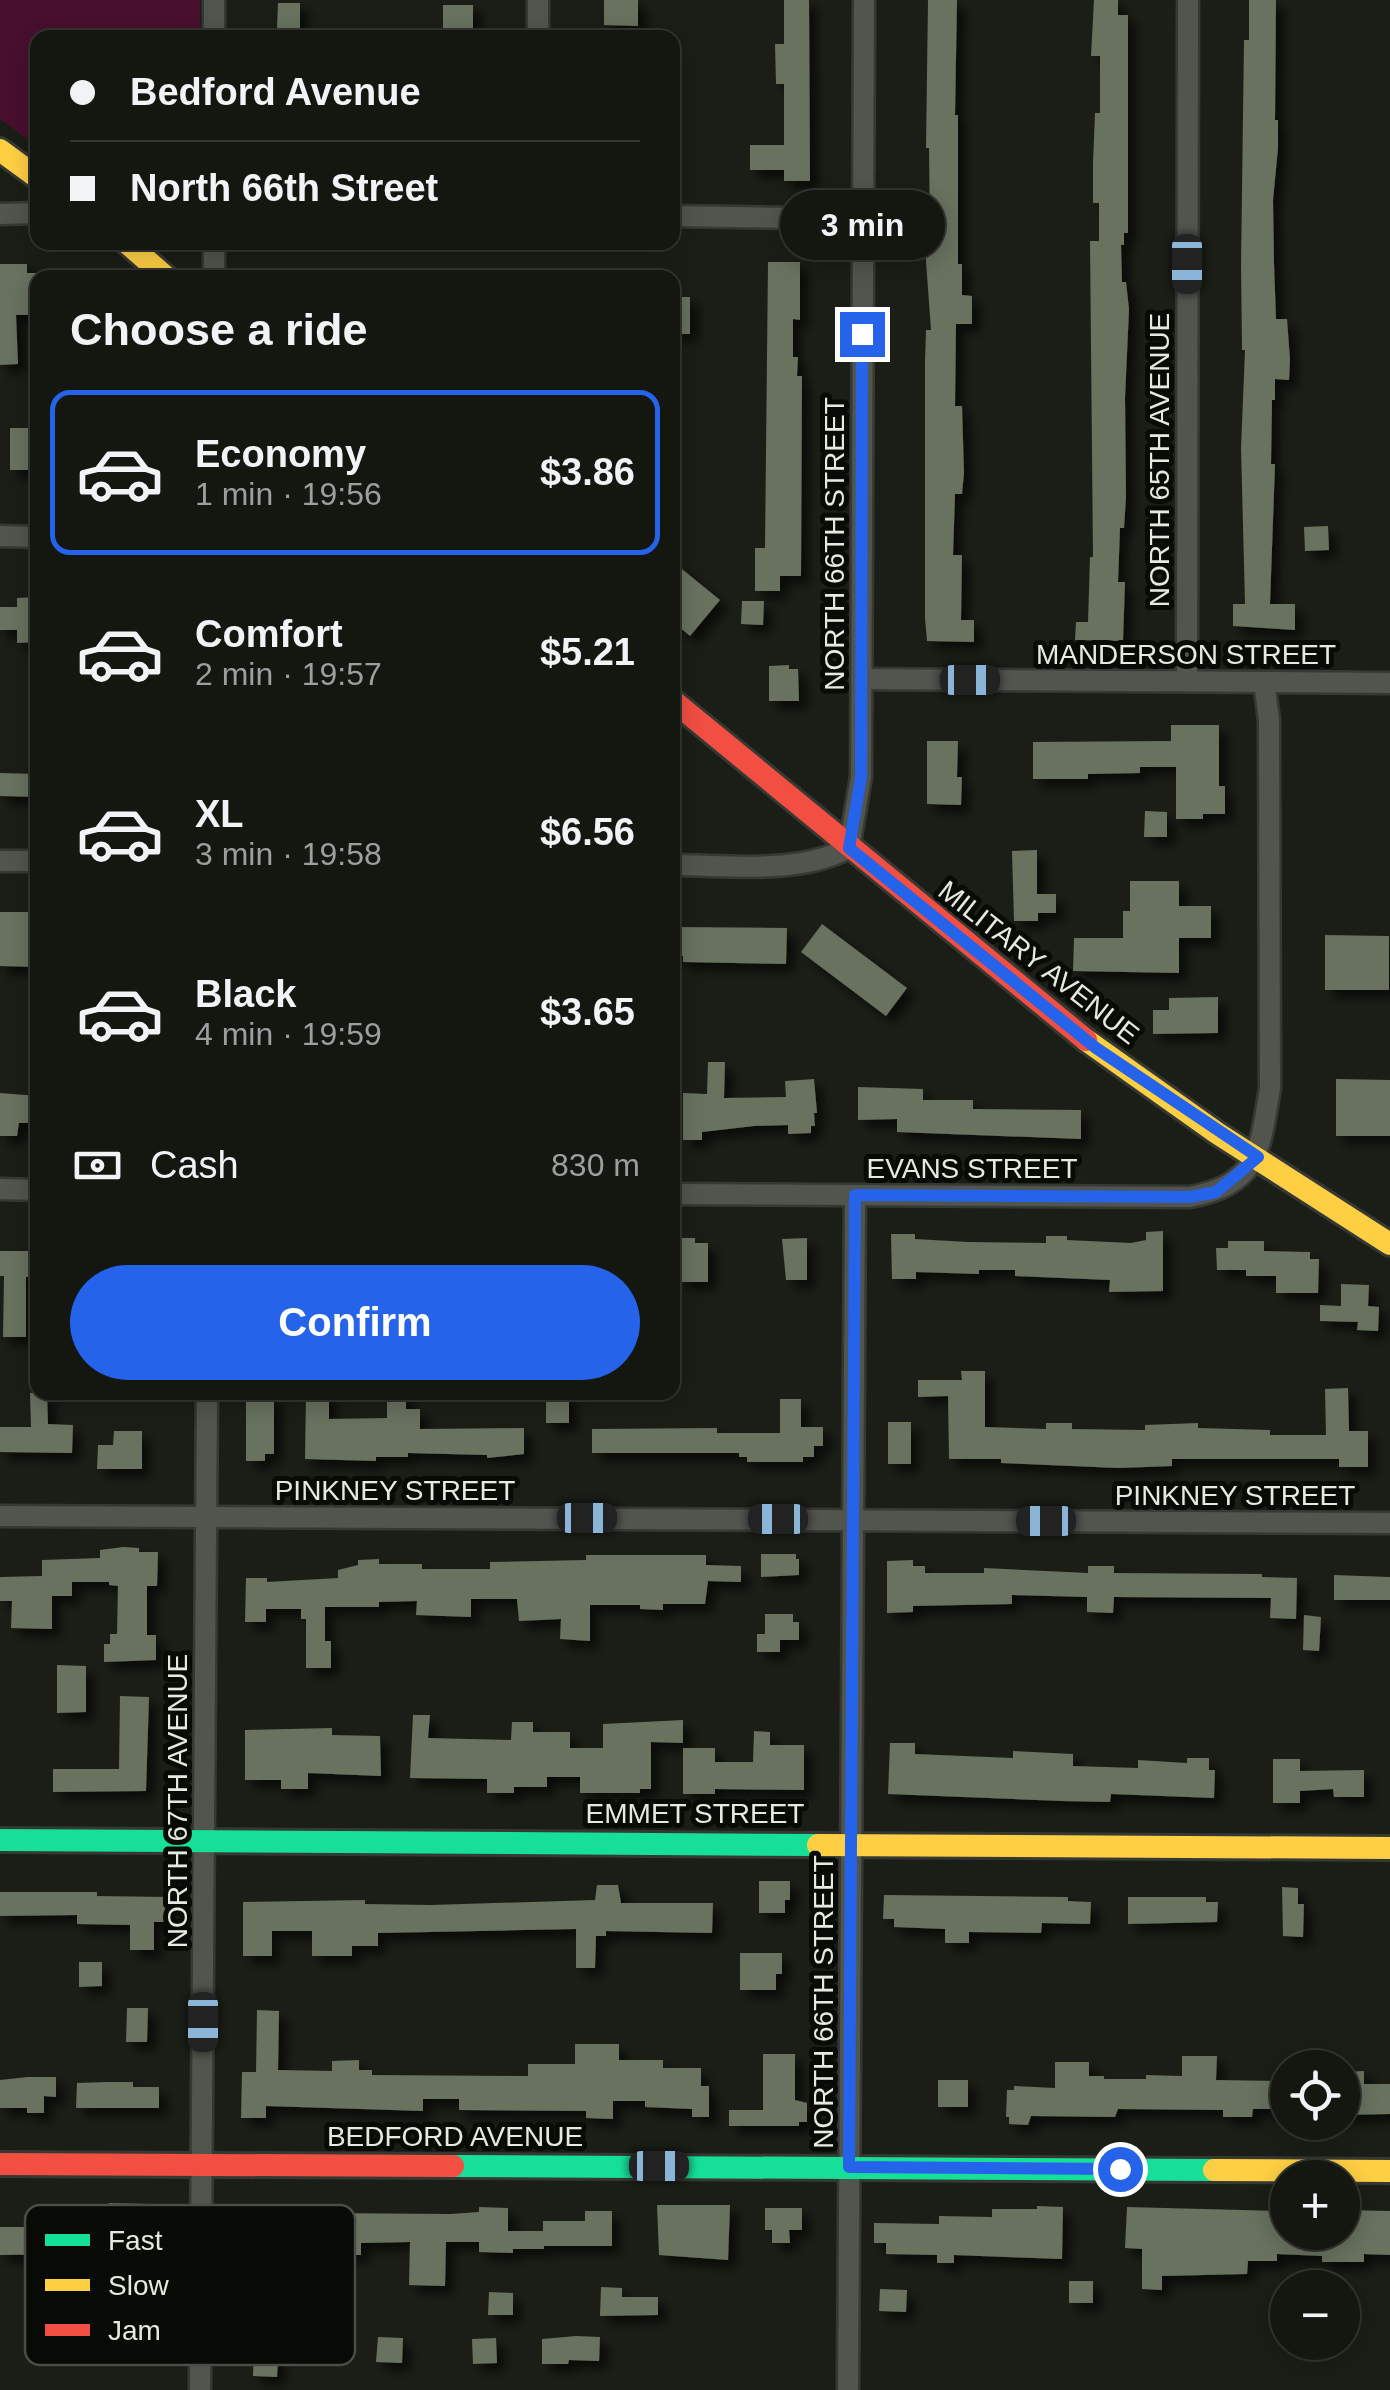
<!DOCTYPE html>
<html lang="en">
<head>
<meta charset="utf-8">
<style>
  :root { --surface:#141610; --page:#1d1f19; --text:#f1f3f6; --muted:#9d9f9f; --line:#333530; --accent:#2563eb }
  body { margin:0; font-family:Helvetica,sans-serif; background:var(--page); color:var(--text); height:100vh; display:flex; flex-direction:column; font-size:38px; white-space:nowrap }
  * { box-sizing:border-box; margin:0 }
  p { font-size:32px; color:var(--muted) }
  .icon { flex:none; width:55px; height:55px; fill:none; stroke:currentColor; stroke-width:2; stroke-linecap:round; stroke-linejoin:round }
  .map { position:relative; flex:1; overflow:hidden }
  .details { position:absolute; left:30px; top:270px; width:650px; height:1130px; display:flex; flex-direction:column; background:var(--surface); border-radius:20px; box-shadow:0 5px 25px #0003,0 0 0 2px var(--line) }
  .details>* { flex:none }
  .hud { position:absolute; left:30px; top:30px; width:650px; height:220px; border-radius:20px; box-shadow:0 5px 25px #0003,0 0 0 2px var(--line); display:grid; align-content:center; height:220px; padding:0 40px; background:var(--surface) }
  .fabs { position:absolute; left:1270px; top:2050px; display:grid; gap:20px }
  .fabs a { display:grid; place-items:center; width:90px; height:90px; border-radius:50%; background:var(--surface); box-shadow:0 5px 25px #0003,0 0 0 2px var(--line); font-size:50px }
  .end { position:absolute; width:45px; height:45px; margin:-22px; border:12px solid #2563eb; background:#fff; box-shadow:0 0 0 5px #fff }
  .from { border-radius:50% }
  .bubble { position:absolute; height:70px; border-radius:35px; background:var(--surface); box-shadow:0 5px 25px #0003,0 0 0 2px var(--line); font-size:32px; font-weight:700; line-height:70px; text-align:center }
  .car { position:absolute; width:30px; height:60px; margin:-30px -15px; border-radius:12px; box-shadow:0 0 8px 2px #0007; background:linear-gradient(#222 24%,#8ab4d8 0 40%,#222 0 76%,#8ab4d8 0 86%,#222 0) }
  .hud b { display:flex; align-items:center; gap:35px; height:95px; font-size:38px }
  .hud b+b { border-top:2px solid var(--line) }
  .hud i { width:25px; height:25px; background:var(--text) }
  ul { padding:0; list-style:none }
  li { display:flex; align-items:center; gap:30px; height:165px; margin:0 20px 15px; padding:0 20px; border:5px solid transparent; border-radius:20px }
  li div { flex:1 }
  li b { display:block; font-size:38px }
  li em { font-style:normal; font-weight:700 }
  li.current { border-color:var(--accent) }
  li>.icon { width:90px; height:90px; stroke-width:1.5 }
  h2 { padding:0 40px; font-size:45px; line-height:120px }
  .pay { display:flex; align-items:center; gap:25px; height:110px; padding:0 40px; font-size:38px }
  .pay p { margin-inline-start:auto }
  .cta { display:flex; gap:20px; margin-top:auto; padding:20px 40px }
  .cta a { flex:1; height:115px; border-radius:60px; background:var(--accent); color:#fff; font-size:40px; font-weight:700; line-height:115px; text-align:center }
  .map>svg:first-child { display:block }
  .green { fill:#480f2e }
  .building { fill:#67725e; filter:url(#shadow) }
  .lines { fill:none; stroke-linecap:round; stroke-linejoin:round }
  .street-casing { stroke:#363933; stroke-width:25 }
  .fast-casing { stroke:#363933; stroke-width:28 }
  .slow-casing { stroke:#363933; stroke-width:28 }
  .jam-casing { stroke:#363933; stroke-width:28 }
  .street { stroke:#51554e; stroke-width:20 }
  .fast { stroke:#16e098; stroke-width:22 }
  .slow { stroke:#ffcf43; stroke-width:22 }
  .jam { stroke:#f24e42; stroke-width:22 }
  .route { stroke:#2563eb; stroke-width:12 }
  .labels { text-anchor:middle; stroke-width:10; stroke-linejoin:round; paint-order:stroke }
  .street-label { font-size:28px; fill:#e5eae1; stroke:#070a05 }
  .key { fill:#070a05; stroke:#4a4d47; stroke-width:2.5 }
  .key-label { font-size:28px; fill:#e5eae1 }
</style>
</head>
<body>
<div class="map">
<svg width="1390" height="2390" viewBox="0 0 1390 2390">
  <defs>
    <filter id="shadow"><feDropShadow dx="8" dy="8" stdDeviation="5" flood-color="#0009"/></filter>
  </defs>
  <rect width="100%" height="100%" fill="#1a1e16"/>
  <path class="green" d="M0,0h200v37l-162,1 -1,108 -37,-27z"/>
  <g class="building">
    <path d="M604,0h34v26l-34,-1z"/>
    <path d="M784,0h25l1,181h-26v-11h-34v-25h34v-61h-8l-1,-40h9z"/>
    <path d="M928,0h29l-2,115h3v149h4v31l10,1v28h-16l-1,82h7l2,67 -2,21h-7l-2,61h9l-1,65h13v22l-47,-1 -2,-23v-256l1,-32h5l-7,-96h6l-1,-86h-3z"/>
    <path d="M1094,0h24v15h10v218h-4v12h-3l1,37h4l3,27 -4,89 1,99 -2,31h-4l-2,54h7l-2,59 -48,-1 1,-18h12l2,-65h3l-3,-316h9v-38h-6v-40l2,-50h5v-57h-9z"/>
    <path d="M1249,0h27l-1,120h3v28l-5,52 1,64 2,55h11l3,41 -1,20 -14,-1v21h-3l-1,64h4l-5,140h25v26l-62,-4v-22h12l-4,-156 4,-98h-3l-1,-85 3,-225h5z"/>
    <path d="M278,3h22v25h-23z"/>
    <rect x="443" y="5" width="30" height="24"/>
    <path d="M768,262h32v58l-7,-1v38h5l-1,19h5l-1,200h-21v15h-25v-43h10z"/>
    <path d="M0,264h27v9h11v42h-22l2,49 -18,1z"/>
    <rect x="672" y="297" width="18" height="37"/>
    <path d="M10,428h18v16l10,3v23h-28z"/>
    <path d="M1328,526l1,24 -24,1 -1,-24z"/>
    <path d="M672,561l48,39 -30,36 -18,-15z"/>
    <path d="M38,597v45l-21,1v-13h-17v-23h17v-9z"/>
    <path d="M742,601h22l-1,24 -22,-1z"/>
    <path d="M789,665v4h9l1,32h-30v-35z"/>
    <path d="M1171,725h48v61h6v28h-22v5h-27v-52h-36v6l-52,1v5h-55v-37l138,-1z"/>
    <path d="M927,741h31l-1,36h5l-1,28 -34,-1z"/>
    <path d="M0,773l38,1v23l-38,-1z"/>
    <path d="M1145,811l22,1v25h-23z"/>
    <path d="M1037,850v44h19v19h-18v8h-24l-2,-70z"/>
    <path d="M1130,881h49v25h32v32h-32v35l-106,-2 1,-33h49v-27h7z"/>
    <path d="M0,912h37v55l-37,-1z"/>
    <path d="M822,924l85,64 -21,28 -85,-64z"/>
    <path d="M672,927l115,1 -1,36 -103,-2v-6h-11z"/>
    <path d="M1325,935l64,1v54h-64z"/>
    <path d="M1218,997v36l-65,1v-24h16v-12z"/>
    <path d="M708,1062h17l-1,36 62,-1 -1,-16 29,-2 3,34h-3l1,13h-4v7l-23,1v-9l-34,1 -52,6v8h-19v-47l24,1z"/>
    <path d="M1336,1079l54,1v56h-54z"/>
    <path d="M858,1087l65,2v11h50v9l108,1v29l-184,-7v-13l-39,1z"/>
    <path d="M0,1093l38,3v27h-19l-2,13h-17z"/>
    <path d="M1163,1231v60l-54,1 1,-12 -95,-4v-6h-36v4l-63,-2v7h-24l-1,-45h24v5l53,3 78,1v-7h21v4l64,3 15,-3v-8z"/>
    <path d="M679,1238h16v5h13v39h-30z"/>
    <path d="M807,1238v42h-21l-4,-41z"/>
    <path d="M1228,1241h36v10l46,1v7h9l-1,34h-42v-17h-30v-6h-29l-1,-22h12z"/>
    <path d="M0,1251h38v26h-12v60h-23l1,-61h-4z"/>
    <path d="M1341,1284l28,1 -1,21 11,1 -1,24 -21,-1 1,-8 -38,-1v-16l21,1z"/>
    <path d="M961,1371h24v56l61,2v-6h26v6l73,1v-5l53,-2v5l72,2v5h56l-1,-46 23,-1 1,43h19v36h-29v-8h-167v7l-53,2 -118,-5v-4h-52l-1,-63 -30,1v-17h44z"/>
    <path d="M47,1392l1,32 25,1 -1,28 -72,-1v-25h31l-1,-34z"/>
    <path d="M306,1392h23v27l58,-1v-26h19v17h14v20l104,-1v26l-37,4v-3l-79,-2v4h-32v4l-71,-2z"/>
    <rect x="546" y="1392" width="23" height="31"/>
    <path d="M246,1394h28v60h-9v7h-19z"/>
    <path d="M780,1399h21v28h22v19h-9v11h-11v5h-56v-5h-8v-4h-147v-24l125,-1v5h63z"/>
    <rect x="888" y="1422" width="23" height="42"/>
    <path d="M114,1431h28v38h-45l1,-24h15z"/>
    <path d="M123,1547l16,1v4h19l-1,34h-10v49h9v25l-52,2v-18h6v-10h7l1,-48 -9,-1v-3h-37v14h-20v33l-41,-1 1,-27h-12v-24l42,-1v-16l58,-2v-8z"/>
    <path d="M761,1554h35v5h3v16l-38,2z"/>
    <path d="M586,1555h120v10l35,1v16l-33,-1 -3,23h-42v6l-23,-1v-4h-50v36l-30,-2 1,-20 -42,2 -2,-22h-46v18l-55,-2 1,-14 -38,1v5h-54v34h6v27h-25v-49h-5v-10h-35v13h-21l1,-44h21v4l71,-4v-8l20,-5v-5l21,-1v5h43v5h68v-7l96,-2z"/>
    <path d="M913,1560v6h12v7h59v-5l104,5v-7h26v7l148,1v3l35,1 -1,41 -26,-1 1,-20 -157,-1 -1,16 -26,-1v-15l-75,-2v9l-99,2v6l-26,1v-52z"/>
    <path d="M1334,1575l56,2v23h-56z"/>
    <path d="M765,1614h28v8h6v18h-19v12h-23v-18h8z"/>
    <path d="M1304,1615l17,2 -2,34 -16,-1z"/>
    <path d="M57,1665l29,1v46l-29,1z"/>
    <path d="M120,1696l29,1 -3,94 -93,1v-23h66z"/>
    <path d="M413,1715h17l-2,23 83,2 1,-18h21v10h37v16h33v-24l80,-4v23l-32,-1v47h-11v4h-60v-16h-33v10h-33v6h-27v-14l-77,-1z"/>
    <path d="M332,1728v7l48,1 1,40 -73,-3v16h-27v-9h-36v-50z"/>
    <path d="M754,1731l16,1v13h34v45l-89,-1v5h-32v-46h32v14h38z"/>
    <path d="M890,1743h25v11l98,4v-7l60,3v12l65,2v-8l49,3v-5h22v12h6l-1,28 -103,-4 -1,8 -48,-1 -174,-7z"/>
    <path d="M1273,1759h27v12l64,-1v27h-30l-1,-8 -33,2v12h-27z"/>
    <path d="M759,1881h31v19h-5v13h-26z"/>
    <path d="M597,1885h21l3,18h92l-1,30 -106,-2v5h-10l-1,32h-19v-39l-198,4v13h-26v10h-40v-25h-40v25h-29v-54l122,-2v4l66,1 164,-5z"/>
    <path d="M1282,1887l16,1v16h6l-1,33 -20,-1z"/>
    <path d="M0,1892h97v4l71,1 -1,25h-13v28h-24v-25l-53,-1v-9l-77,1z"/>
    <path d="M884,1895l184,2v4l23,1 -1,22 -48,-1 -1,10 -72,-1v11h-24v-14l-51,-2v-8h-11z"/>
    <path d="M1128,1897h78v5h12l-1,20 -89,2z"/>
    <path d="M740,1953h42v21h-6v16h-36z"/>
    <path d="M79,1962h23v24l-23,1z"/>
    <path d="M127,2008h21l-1,34h-21z"/>
    <path d="M257,2010l22,1 -1,59 54,1v-10l27,-1v10h13v5l156,1v-12h47v-20h44v16h44v8h38v18h8v31h-17v-8l-47,-2v-6h-32v18l-27,-1v-7l-127,-1v-11h-36v12l-157,-5v12h-25l1,-46h14z"/>
    <path d="M763,2054h32v46l12,3v19h-8v4h-70v-16h34z"/>
    <path d="M1182,2056h35l-1,24 72,1v28h-35l-1,8h-29v-7l-105,-1 -3,8 -84,-1 -3,9 -19,-1v-7h-3l1,-27h7v-4l41,2v-26h34v14h15v3h42v-4l36,1z"/>
    <path d="M1364,2071v13h26v30l-48,1v-43z"/>
    <path d="M28,2077h28v20l-12,-1v17h-17v-5h-27v-28z"/>
    <rect x="938" y="2080" width="30" height="27"/>
    <path d="M108,2082h25v5h26v21h-83l1,-25z"/>
    <path d="M109,2203l40,1v22h-40z"/>
    <path d="M657,2205h73l-2,55 -69,-5z"/>
    <path d="M1037,2206l26,1 -1,52 -108,-4v8h-17v-8l-51,-1v-11h-12v-20l65,1v-8l53,1v-8h45z"/>
    <path d="M479,2207l29,1v23h35v-10h42v-10h27v35h-68v3h-31v4l-34,-1v-10h-33l-1,44 -36,-1 1,-43 -49,1v12h-43v-42l133,1 28,-2z"/>
    <path d="M1127,2207l156,4v21h59l2,-22 46,1v44l-26,-1v8h-42v-6l-45,-2v7h-29l-1,13 -85,2v14l-20,-1v-40l-17,-1z"/>
    <path d="M765,2208h37v22h-13l1,13h-18v-13h-7z"/>
    <path d="M45,2223h22v31l-67,1v-28h45z"/>
    <rect x="1069" y="2281" width="24" height="22"/>
    <path d="M601,2287l21,1v9h36v18l-58,1z"/>
    <path d="M880,2289l27,1 -1,22 -27,-1z"/>
    <path d="M489,2292l24,1v22h-25z"/>
    <path d="M576,2336l24,1 -1,24 -30,-1 -1,4h-26v-25z"/>
    <path d="M378,2337l25,1 -1,25 -26,-1z"/>
    <path d="M496,2338l1,25 -24,1 -1,-25z"/>
    <path d="M254,2339l25,1 -2,37 -24,-1z"/>
  </g>
  <g class="lines">
    <g class="street-casing">
      <g id="street">
        <path d="M214,38v-38"/>
        <path d="M538,38v-38"/>
        <path d="M0,214l38,-1"/>
        <path d="M672,216l191,3"/>
        <path d="M214,242v36"/>
        <path d="M0,536l38,1"/>
        <path d="M861,679l529,4"/>
        <path d="M1187,681l1,-681"/>
        <path d="M0,861h38"/>
        <path d="M672,865c59,0 124,10 177,-17l12,-71 3,-777"/>
        <path d="M0,1189l38,1"/>
        <path d="M672,1194l518,3c70,-13 70,-49 80,-109l-1,-368 -5,-38"/>
        <path d="M0,1516l1390,7"/>
        <path d="M200,2390l7,-998"/>
        <path d="M848,2390l7,-1195"/>
      </g>
    </g>
    <g class="fast-casing">
      <g id="fast">
        <path d="M0,1840l818,5"/>
        <path d="M453,2166l761,4"/>
      </g>
    </g>
    <g class="slow-casing">
      <g id="slow">
        <path d="M0,150l38,28"/>
        <path d="M126,242l41,36"/>
        <path d="M1086,1040l131,93 173,111"/>
        <path d="M818,1845l572,3"/>
        <path d="M1214,2170l176,1"/>
      </g>
    </g>
    <g class="jam-casing">
      <g id="jam">
        <path d="M672,700l414,340"/>
        <path d="M0,2164l453,2"/>
      </g>
    </g>
    <use href="#street" class="street"/>
    <use href="#fast" class="fast"/>
    <use href="#slow" class="slow"/>
    <use href="#jam" class="jam"/>
  </g>
  <g class="lines">
    <path class="route" d="M862,334l-1,443 -12,71 247,200 162,109 -42,35 -26,5 -335,-2 -6,972 271,2"/>
  </g>
  <g class="labels">
    <g class="street-label">
      <text transform="translate(1159 460) rotate(-90)" y="10">NORTH 65TH AVENUE</text>
      <text transform="translate(834 544) rotate(-90)" y="10">NORTH 66TH STREET</text>
      <text x="1186" y="664">MANDERSON STREET</text>
      <text transform="translate(1039 962) rotate(38)" y="10">MILITARY AVENUE</text>
      <text x="972" y="1178">EVANS STREET</text>
      <text x="395" y="1500">PINKNEY STREET</text>
      <text x="1235" y="1505">PINKNEY STREET</text>
      <text transform="translate(177 1801) rotate(-90)" y="10">NORTH 67TH AVENUE</text>
      <text x="695" y="1823">EMMET STREET</text>
      <text transform="translate(823 2002) rotate(-90)" y="10">NORTH 66TH STREET</text>
      <text x="455" y="2146">BEDFORD AVENUE</text>
    </g>
  </g>
  <rect x="25" y="2205" width="330" height="160" rx="15" class="key"/>
  <rect x="45" y="2234" width="45" height="12" fill="#16e098"/>
  <rect x="45" y="2279" width="45" height="12" fill="#ffcf43"/>
  <rect x="45" y="2324" width="45" height="12" fill="#f24e42"/>
  <g class="key-label">
    <text x="108" y="2250">Fast</text>
    <text x="108" y="2295">Slow</text>
    <text x="108" y="2340">Jam</text>
  </g>
</svg>
<div class="fabs">
<a><svg class="icon" aria-label="locate" viewBox="0 0 24 24"><circle cx="12" cy="12" r="6"/><path d="M12 2v4M12 18v4M2 12h4M18 12h4"/></svg></a>
<a>+</a>
<a>−</a>
</div>
<i class="end from" style="left:1120px;top:2169px"></i>
<i class="end" style="left:862px;top:334px"></i>
<div class="bubble" style="left:780px;top:190px;width:165px">3 min</div>
<i class="car" style="left:1187px;top:264px;rotate:180deg"></i>
<i class="car" style="left:970px;top:680px;rotate:90deg"></i>
<i class="car" style="left:587px;top:1518px;rotate:90deg"></i>
<i class="car" style="left:778px;top:1519px;rotate:270deg"></i>
<i class="car" style="left:1046px;top:1521px;rotate:270deg"></i>
<i class="car" style="left:203px;top:2022px;rotate:180deg"></i>
<i class="car" style="left:659px;top:2166px;rotate:90deg"></i>
<div class="hud">
<b><i class="from"></i>Bedford Avenue</b>
<b><i></i>North 66th Street</b>
</div>
<section class="details">
<h2>Choose a ride</h2>
<ul>
<li class="current"><svg class="icon" aria-label="car" viewBox="0 0 24 24"><path d="M5 17H2v-5l4-1 3-4h7l3 4 3 1v5h-3M9 17h6M6 11h13"/><circle cx="7" cy="17" r="2"/><circle cx="17" cy="17" r="2"/></svg><div><b>Economy</b><p>1 min · 19:56</p></div><em>$3.86</em></li>
<li><svg class="icon" aria-label="car" viewBox="0 0 24 24"><path d="M5 17H2v-5l4-1 3-4h7l3 4 3 1v5h-3M9 17h6M6 11h13"/><circle cx="7" cy="17" r="2"/><circle cx="17" cy="17" r="2"/></svg><div><b>Comfort</b><p>2 min · 19:57</p></div><em>$5.21</em></li>
<li><svg class="icon" aria-label="car" viewBox="0 0 24 24"><path d="M5 17H2v-5l4-1 3-4h7l3 4 3 1v5h-3M9 17h6M6 11h13"/><circle cx="7" cy="17" r="2"/><circle cx="17" cy="17" r="2"/></svg><div><b>XL</b><p>3 min · 19:58</p></div><em>$6.56</em></li>
<li><svg class="icon" aria-label="car" viewBox="0 0 24 24"><path d="M5 17H2v-5l4-1 3-4h7l3 4 3 1v5h-3M9 17h6M6 11h13"/><circle cx="7" cy="17" r="2"/><circle cx="17" cy="17" r="2"/></svg><div><b>Black</b><p>4 min · 19:59</p></div><em>$3.65</em></li>
</ul>
<div class="pay"><svg class="icon" aria-label="cash" viewBox="0 0 24 24"><path d="M3 7h18v10H3z"/><circle cx="12" cy="12" r="2"/></svg>Cash<p>830 m</p></div>
<div class="cta"><a>Confirm</a></div>
</section>
</div>
</body>
</html>
